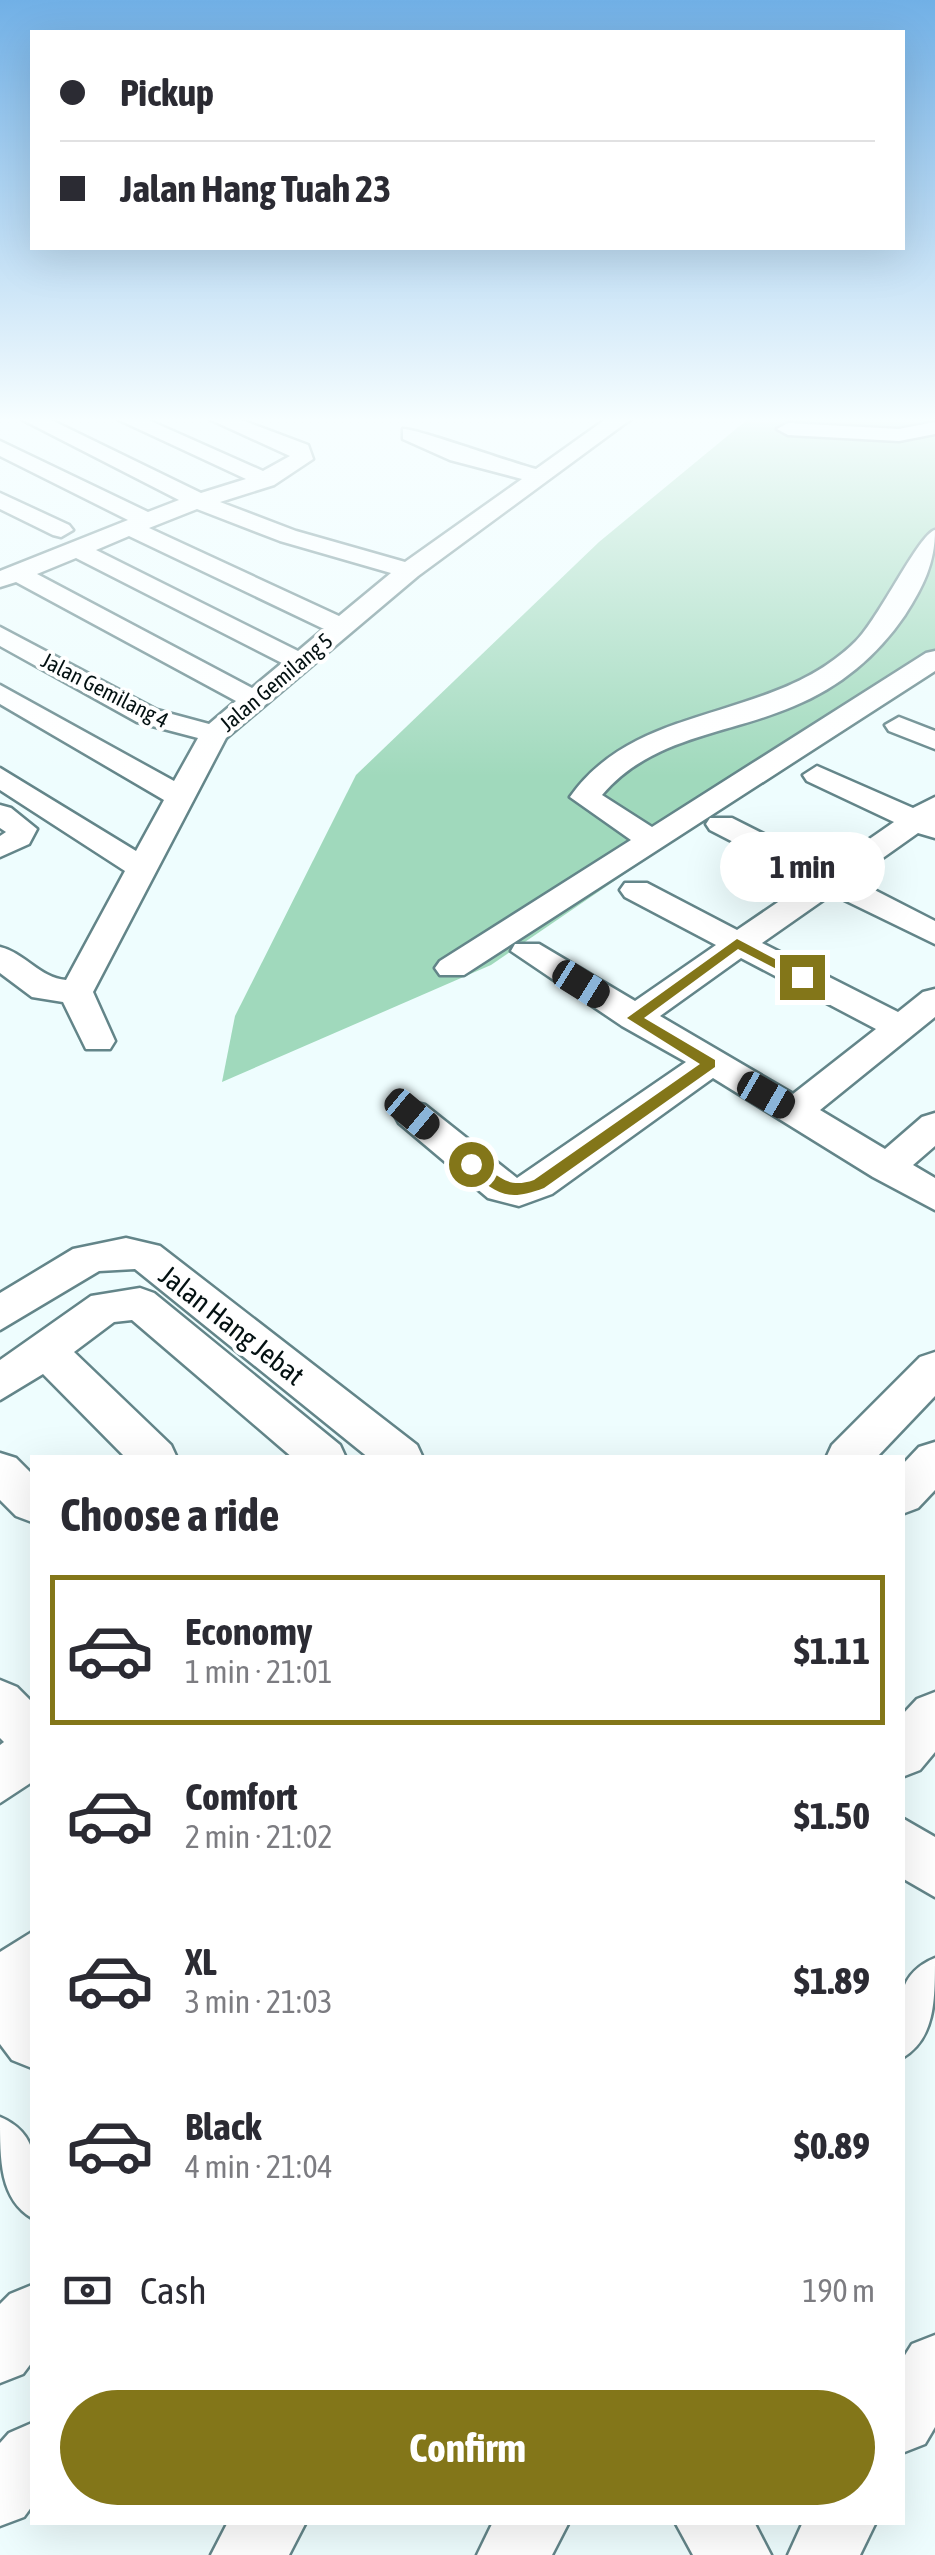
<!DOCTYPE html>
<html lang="en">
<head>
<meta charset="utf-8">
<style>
  :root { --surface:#fff; --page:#f7f7f7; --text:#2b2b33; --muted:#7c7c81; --line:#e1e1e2; --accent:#837619 }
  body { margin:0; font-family:"Asap Condensed",sans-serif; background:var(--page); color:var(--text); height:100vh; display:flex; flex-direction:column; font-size:38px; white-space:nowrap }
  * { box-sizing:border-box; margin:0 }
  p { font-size:32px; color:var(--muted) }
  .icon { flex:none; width:55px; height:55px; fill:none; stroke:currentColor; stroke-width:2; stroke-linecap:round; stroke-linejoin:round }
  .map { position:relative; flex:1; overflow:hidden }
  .drawer { position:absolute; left:30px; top:1455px; width:875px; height:1070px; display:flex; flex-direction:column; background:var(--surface); border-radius:0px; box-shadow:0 10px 40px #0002 }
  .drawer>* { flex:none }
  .guide { position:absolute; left:30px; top:30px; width:875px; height:220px; border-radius:0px; box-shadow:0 10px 40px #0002; display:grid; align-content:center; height:220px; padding:0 30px; background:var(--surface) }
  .end { position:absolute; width:45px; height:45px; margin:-22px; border:12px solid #837619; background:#fff; box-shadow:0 0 0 5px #fff }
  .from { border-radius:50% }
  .bubble { position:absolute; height:70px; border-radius:35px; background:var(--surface); box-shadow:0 10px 40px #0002; font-size:32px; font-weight:700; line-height:70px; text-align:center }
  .car { position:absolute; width:30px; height:60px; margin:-30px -15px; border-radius:12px; box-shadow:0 0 8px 2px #0007; background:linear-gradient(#222 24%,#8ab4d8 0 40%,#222 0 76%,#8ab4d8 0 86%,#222 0) }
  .guide b { display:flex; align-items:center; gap:35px; height:95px; font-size:38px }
  .guide b+b { border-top:2px solid var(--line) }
  .guide i { width:25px; height:25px; background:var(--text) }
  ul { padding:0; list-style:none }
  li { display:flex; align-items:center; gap:30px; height:150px; margin:0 20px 15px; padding:0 10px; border:5px solid transparent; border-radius:0px }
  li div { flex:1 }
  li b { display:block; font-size:38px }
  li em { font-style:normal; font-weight:700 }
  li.selected { border-color:var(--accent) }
  li>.icon { width:90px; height:90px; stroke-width:1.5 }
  h2 { padding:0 30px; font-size:45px; line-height:120px }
  .pay { display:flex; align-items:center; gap:25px; height:110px; padding:0 30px; font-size:38px }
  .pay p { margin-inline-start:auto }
  .action { display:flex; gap:20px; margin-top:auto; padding:20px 30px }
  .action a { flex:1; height:115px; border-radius:60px; background:var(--accent); color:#fff; font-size:40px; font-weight:700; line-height:115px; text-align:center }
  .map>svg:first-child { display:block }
  .green { fill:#a0d9bc }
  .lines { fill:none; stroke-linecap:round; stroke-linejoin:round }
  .minor-casing { stroke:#638589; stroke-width:5 }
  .minor { fill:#fff; fill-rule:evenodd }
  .route { fill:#837619 }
  .labels { text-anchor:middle; stroke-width:8; stroke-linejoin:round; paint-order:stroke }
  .far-street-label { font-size:22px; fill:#041112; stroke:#fff }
  .street-label { font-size:28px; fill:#041112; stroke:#fff }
</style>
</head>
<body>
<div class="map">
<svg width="935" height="2555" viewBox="0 0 935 2555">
  <rect width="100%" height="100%" fill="#eefdfe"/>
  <path class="green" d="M748,419h187v243l-444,303 -269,117 13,-66 121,-241 243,-233z"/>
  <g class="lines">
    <g class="minor-casing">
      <g id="minor">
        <path d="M21,419h28l152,74 45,-14 -129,-60h29l117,52 27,-15 -81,-37h30l69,26 5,14 -39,26 -54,17 76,29 109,31 117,-83 -72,-19 -47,-21v-10c9,-2 112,35 133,40l70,-50h25l-213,157 -192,162 -133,254 22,49 -5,8h-24l-23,-47 -31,-5 -32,-24v-26c25,6 40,31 66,33l59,-109 -125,-81v-22l136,83 28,-51 -164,-96v-19l174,96 24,-43 -61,-16 -137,-76v-19l157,83 52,14 27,-23 -220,-119 -16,5v-16l128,-51 -128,-64v-15l148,71 31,-12zM197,509l83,32 111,32 -52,43 -190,-88zM129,536l195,93 -26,22 -202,-101zM76,558l206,105 -30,25 -215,-114z"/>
        <path d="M935,422v12l-36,7 -111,-6 -11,-6 11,-6 111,6z"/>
        <path d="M0,493l69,32 4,5 -12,7 -8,-2 -53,-26z"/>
        <path d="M935,530c0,33 -12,57 -30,85 -28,41 -65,72 -111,91 -67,29 -142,30 -192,89l50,32 274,-174 9,-2v20l-471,304h-24l-5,-7 5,-7 191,-121 -61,-43c68,-97 203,-73 286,-156 22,-21 63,-107 79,-111z"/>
        <path d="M899,717l36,14v18l-46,-18 -4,-6z"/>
        <path d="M817,766l96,42 22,-11v41l-17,-5 -65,46 82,42v23l-103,-50 -70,49 136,69 25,-20 12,-3v28l-115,93 65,39 37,-32 13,-4v33l-22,19 22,13v32l-62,-33 -160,-99 -161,116 -33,12 -31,-8 -89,-75 -5,-9 5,-9 13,-3 13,3 92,73 169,-116 -64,-36 -111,-75 4,-7h24l96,57 81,-56 -91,-48 -5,-7 5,-7h22l90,47 72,-49 -99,-51 -4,-6 4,-6h22l97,49 65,-45 -87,-41 -4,-6zM741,958l135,71 -83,65 -133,-78z"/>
        <path d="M0,805l11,3 26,21 -8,15 -29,13v-21l6,-4 -6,-4z"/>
        <path d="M126,1238l34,8 257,199 6,13h-54l-234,-189 -36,2 -99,59v-37l73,-44z"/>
        <path d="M140,1288l14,5 186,152 6,13h-53l-161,-138 -18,2 -40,30 97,93 6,13h-51l-83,-84 -43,26v-40l91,-64z"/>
        <path d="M935,1352v44l-59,62h-50l6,-13 88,-88z"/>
        <path d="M935,1442v48l-17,18 -16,6v-49l17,-18z"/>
        <path d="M0,1453l16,5 16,16v48l-16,-6 -16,-16z"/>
        <path d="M0,1680l17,7 15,15v80l-32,21v-58l4,-3 -4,-4z"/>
        <path d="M935,1692v60l-15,18 -18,7v-62l15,-16z"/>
        <path d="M902,1818l33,19v60l-33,-19z"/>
        <path d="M32,1932v136l-20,-8 -12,-16v-92z"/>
        <path d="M935,1958c0,43 0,81 -33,100 0,-43 -13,-81 33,-100z"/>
        <path d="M0,2117c45,19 35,59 32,101 -32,-19 -32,-57 -32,-101z"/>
        <path d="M32,2285v77l-9,12 -23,9v-79l10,-10z"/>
        <path d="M935,2335v92l-10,17 -23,9v-93l10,-16z"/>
        <path d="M32,2423v83l-8,11 -24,9v-83l9,-10z"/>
        <path d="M228,2522h78l-17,33h-78z"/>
        <path d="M493,2522h76l-17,33h-75z"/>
        <path d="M675,2522h79l17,33h-78z"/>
        <path d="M803,2522h73l-16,33h-72z"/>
      </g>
    </g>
    <use href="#minor" class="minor"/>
  </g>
  <linearGradient id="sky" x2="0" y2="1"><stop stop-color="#71b0e6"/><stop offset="0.54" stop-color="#f7feff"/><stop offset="1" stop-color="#f7feff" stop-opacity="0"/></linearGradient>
  <rect width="935" height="777" fill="url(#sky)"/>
  <path class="route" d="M737,939l72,38 -11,3 -60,-31 -94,69 71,42v7l-171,121c-39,15 -48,5 -78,-21v-7l5,-2c25,12 32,33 63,22l166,-116 -73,-46z"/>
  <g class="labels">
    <g class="far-street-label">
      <text transform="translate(276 682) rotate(-40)" y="8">Jalan Gemilang 5</text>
      <text transform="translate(105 690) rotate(27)" y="8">Jalan Gemilang 4</text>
    </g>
    <g class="street-label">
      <text transform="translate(232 1325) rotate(38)" y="10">Jalan Hang Jebat</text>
    </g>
  </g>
</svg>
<i class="end from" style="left:471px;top:1164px"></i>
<i class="end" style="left:802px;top:977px"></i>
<div class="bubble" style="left:720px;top:832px;width:165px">1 min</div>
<i class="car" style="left:581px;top:984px;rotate:122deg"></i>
<i class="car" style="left:766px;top:1095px;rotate:120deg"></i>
<i class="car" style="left:412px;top:1114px;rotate:130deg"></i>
<div class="guide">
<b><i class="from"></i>Pickup</b>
<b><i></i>Jalan Hang Tuah 23</b>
</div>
<section class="drawer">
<h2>Choose a ride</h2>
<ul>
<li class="selected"><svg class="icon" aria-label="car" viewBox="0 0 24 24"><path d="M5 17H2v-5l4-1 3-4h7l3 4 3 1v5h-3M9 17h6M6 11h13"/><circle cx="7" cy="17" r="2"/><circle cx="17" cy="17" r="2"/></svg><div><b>Economy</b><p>1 min · 21:01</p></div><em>$1.11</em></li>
<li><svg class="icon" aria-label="car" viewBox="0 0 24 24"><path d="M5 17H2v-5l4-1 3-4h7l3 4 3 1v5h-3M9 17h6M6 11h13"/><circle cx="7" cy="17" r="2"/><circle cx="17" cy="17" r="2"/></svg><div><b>Comfort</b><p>2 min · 21:02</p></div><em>$1.50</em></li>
<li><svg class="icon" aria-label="car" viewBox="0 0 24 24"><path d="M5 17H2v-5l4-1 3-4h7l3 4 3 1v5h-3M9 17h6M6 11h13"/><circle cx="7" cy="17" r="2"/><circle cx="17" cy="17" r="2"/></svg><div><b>XL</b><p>3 min · 21:03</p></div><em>$1.89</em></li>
<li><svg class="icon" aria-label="car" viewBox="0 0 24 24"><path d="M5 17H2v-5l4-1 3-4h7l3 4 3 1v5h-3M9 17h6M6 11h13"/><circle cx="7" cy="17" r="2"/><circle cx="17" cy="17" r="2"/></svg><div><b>Black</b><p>4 min · 21:04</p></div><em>$0.89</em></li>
</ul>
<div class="pay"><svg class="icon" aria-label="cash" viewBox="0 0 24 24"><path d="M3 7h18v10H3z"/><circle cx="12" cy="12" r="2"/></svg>Cash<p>190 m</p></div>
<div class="action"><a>Confirm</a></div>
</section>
</div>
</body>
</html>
